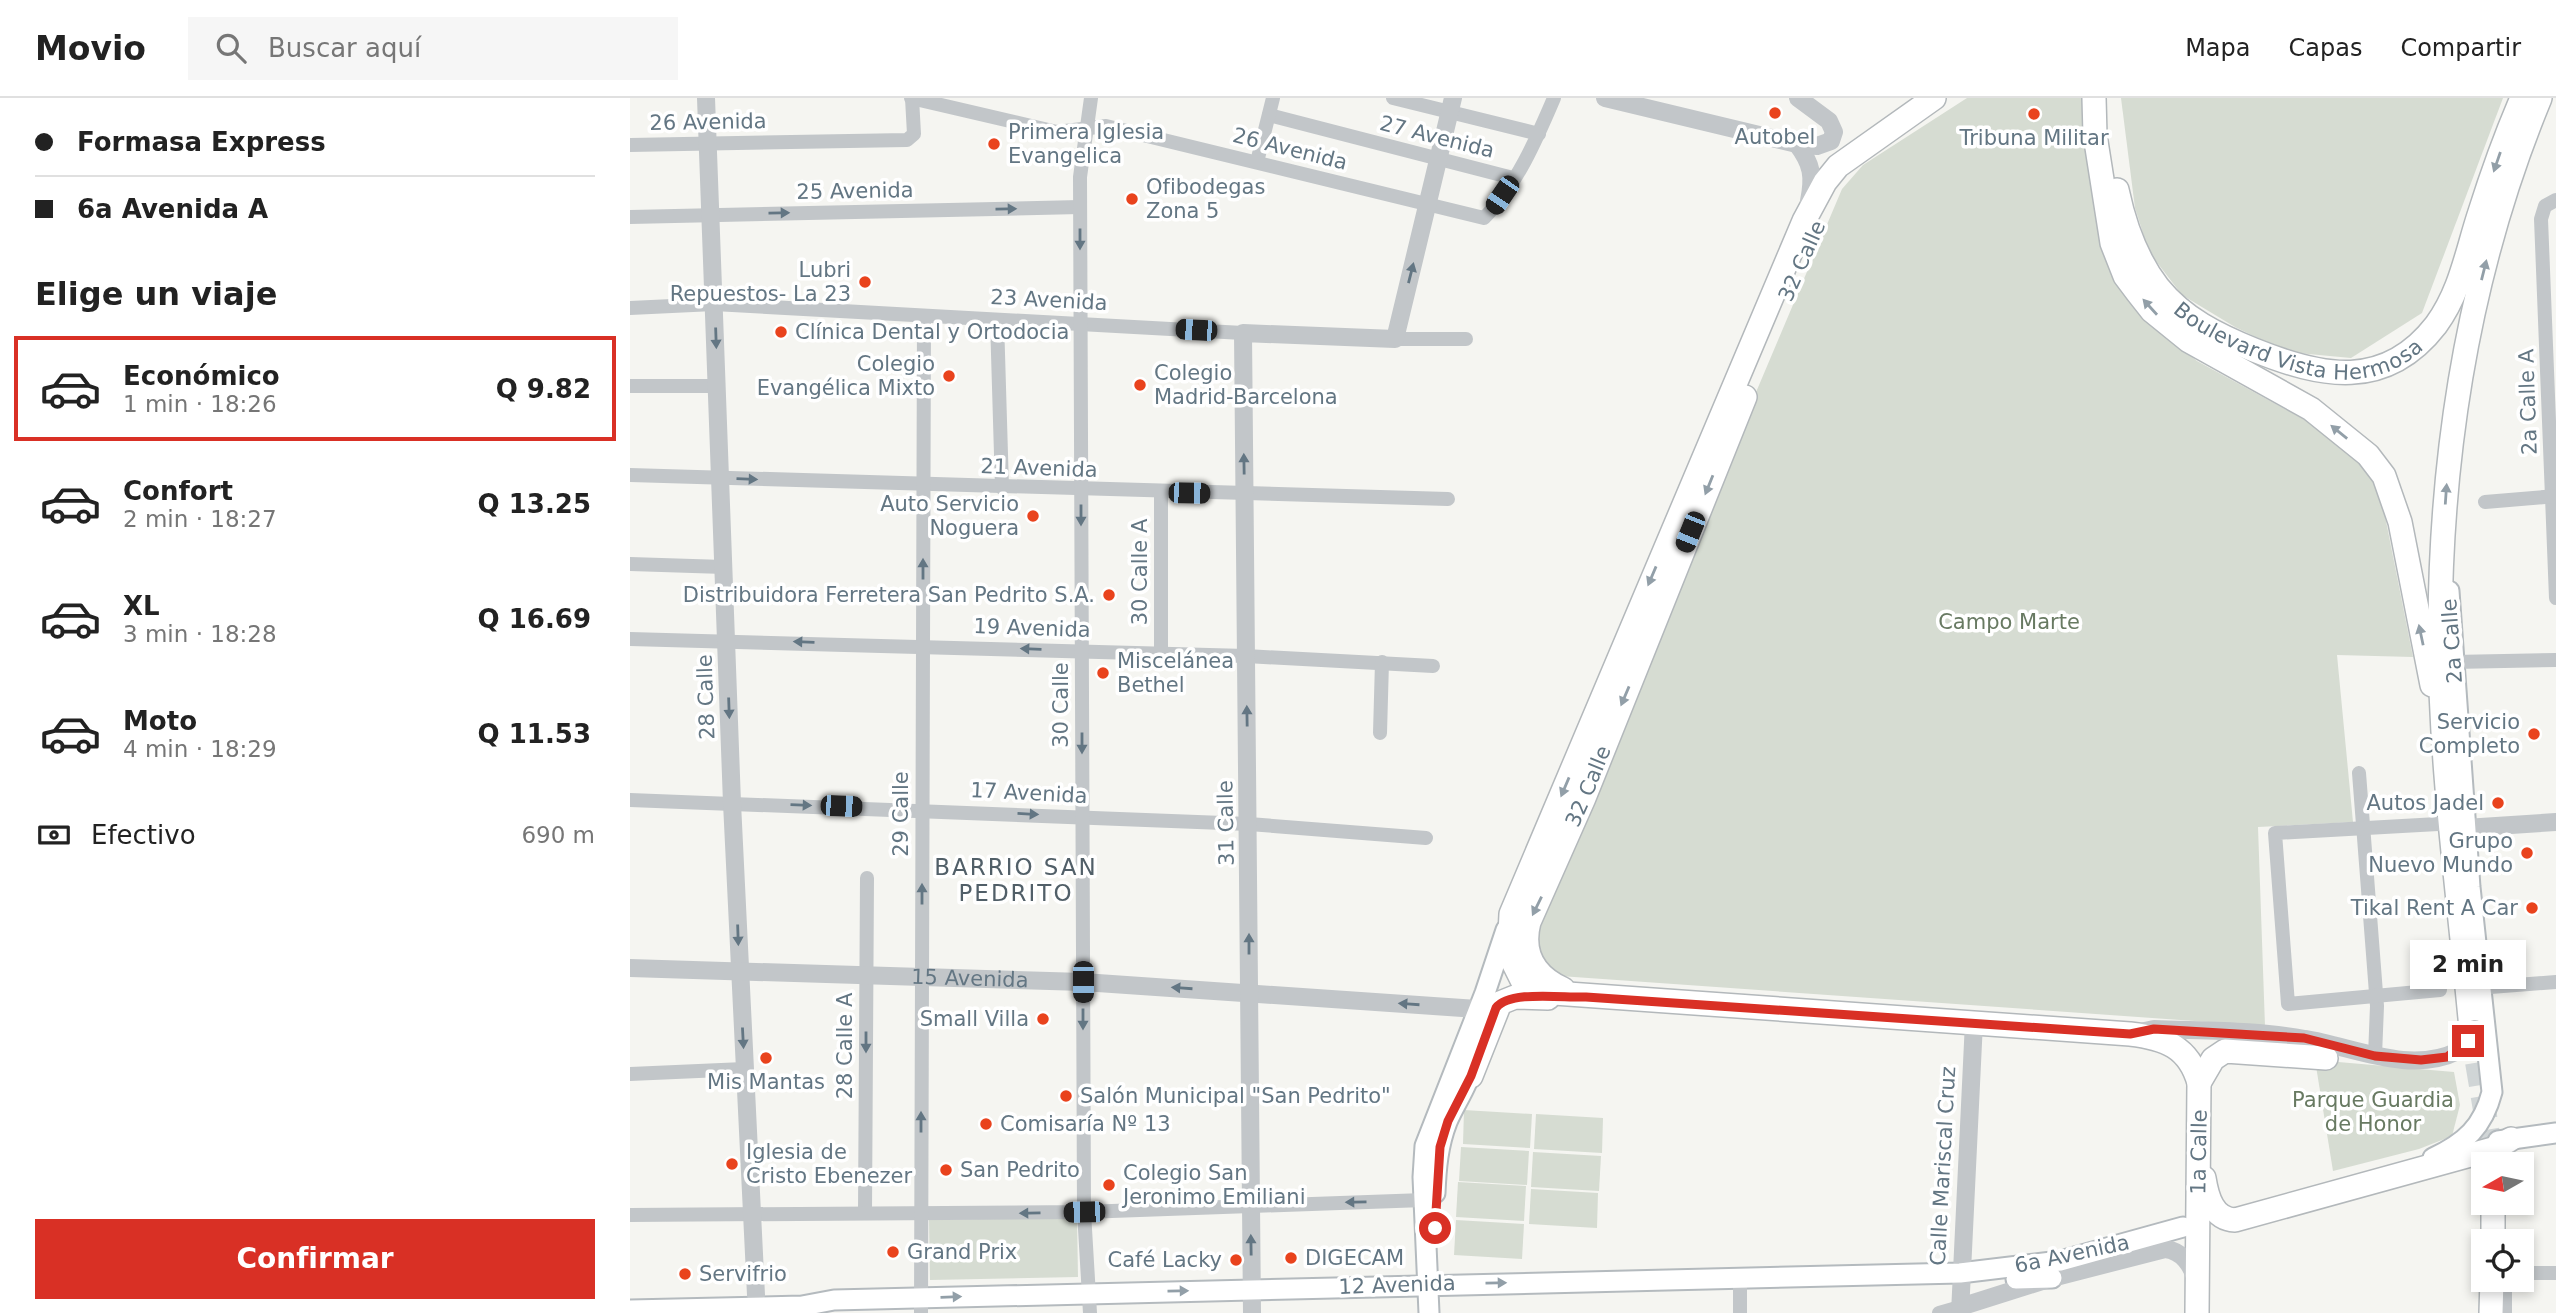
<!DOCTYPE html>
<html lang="es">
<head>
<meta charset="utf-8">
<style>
  :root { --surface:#fff; --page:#f6f6f6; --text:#222; --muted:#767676; --line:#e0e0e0; --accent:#d93025 }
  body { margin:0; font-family:"DejaVu Sans",sans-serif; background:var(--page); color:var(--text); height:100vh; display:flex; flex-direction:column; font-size:26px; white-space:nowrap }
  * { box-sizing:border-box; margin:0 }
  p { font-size:23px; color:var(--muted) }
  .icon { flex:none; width:38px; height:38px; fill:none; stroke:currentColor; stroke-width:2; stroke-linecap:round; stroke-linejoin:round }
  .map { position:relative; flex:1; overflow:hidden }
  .panel { display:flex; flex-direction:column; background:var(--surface); width:630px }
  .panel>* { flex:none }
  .banner { display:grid; align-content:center; height:154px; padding:0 35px; background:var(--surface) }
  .needle { width:46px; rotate:261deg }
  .buttons { position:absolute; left:1841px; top:1054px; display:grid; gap:14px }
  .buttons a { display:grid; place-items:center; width:63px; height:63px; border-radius:0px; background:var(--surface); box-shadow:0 4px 10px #0003; font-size:35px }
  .end { position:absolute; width:32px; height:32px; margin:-16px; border:9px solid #d93025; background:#fff; box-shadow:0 0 0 4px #fff }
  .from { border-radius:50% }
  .bubble { position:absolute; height:49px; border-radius:0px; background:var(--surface); box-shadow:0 4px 10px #0003; font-size:23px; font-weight:800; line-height:49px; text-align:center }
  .car { position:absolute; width:21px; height:42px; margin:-21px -10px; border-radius:9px; box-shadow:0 0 5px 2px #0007; background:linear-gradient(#222 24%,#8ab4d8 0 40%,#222 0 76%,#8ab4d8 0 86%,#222 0) }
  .banner b { display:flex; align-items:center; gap:24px; height:66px; font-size:26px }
  .banner b+b { border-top:2px solid var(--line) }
  .banner i { width:18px; height:18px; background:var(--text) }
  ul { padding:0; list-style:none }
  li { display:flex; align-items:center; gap:21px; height:105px; margin:0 14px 10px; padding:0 21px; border:4px solid transparent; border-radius:0px }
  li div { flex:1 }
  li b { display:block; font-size:26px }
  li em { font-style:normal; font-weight:800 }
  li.on { border-color:var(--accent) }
  li>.icon { width:63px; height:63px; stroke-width:1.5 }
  h2 { padding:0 35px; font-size:32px; line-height:84px }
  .pay { display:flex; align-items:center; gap:18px; height:77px; padding:0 35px; font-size:26px }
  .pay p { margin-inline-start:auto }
  .cta { display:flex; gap:14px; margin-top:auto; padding:14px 35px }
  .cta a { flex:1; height:80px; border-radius:0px; background:var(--accent); color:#fff; font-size:28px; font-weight:800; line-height:80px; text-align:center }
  header { display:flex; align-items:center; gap:42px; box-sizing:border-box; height:98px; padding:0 35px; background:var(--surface); border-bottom:2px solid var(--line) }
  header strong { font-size:33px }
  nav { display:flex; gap:38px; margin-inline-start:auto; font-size:24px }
  .search { width:490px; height:63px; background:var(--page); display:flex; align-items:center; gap:18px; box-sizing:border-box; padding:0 24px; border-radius:0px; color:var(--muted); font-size:26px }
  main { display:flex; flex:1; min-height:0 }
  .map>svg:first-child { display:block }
  .green { fill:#d6dcd2 }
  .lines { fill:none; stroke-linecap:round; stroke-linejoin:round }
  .primary-tunnel { stroke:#d0d5d6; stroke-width:23; stroke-dasharray:23 11; stroke-linecap:butt }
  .secondary-casing { stroke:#b4babe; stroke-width:23 }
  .primary-casing { stroke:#b3b8bb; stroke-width:26 }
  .minor { stroke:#c2c6c9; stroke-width:14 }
  .tertiary { stroke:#c2c6c9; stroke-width:18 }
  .secondary { stroke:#fff; stroke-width:19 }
  .primary { stroke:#fff; stroke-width:23 }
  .tertiary-bridge { stroke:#c2c6c9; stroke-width:18 }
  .oneway { fill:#929fa8 }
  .oneway2 { fill:#637683 }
  .route { stroke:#d93025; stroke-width:9 }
  .poi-dot { fill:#e9431d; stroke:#fff; stroke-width:2.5 }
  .labels { text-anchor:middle; stroke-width:7; stroke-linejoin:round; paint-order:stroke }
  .street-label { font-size:21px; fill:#637683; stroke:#fff }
  .poi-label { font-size:21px; fill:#637683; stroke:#fff; text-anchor:start }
  .park-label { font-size:21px; fill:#687a62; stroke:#fff }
  .neighbourhood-label { font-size:23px; letter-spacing:2px; fill:#515f68; stroke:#fff }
</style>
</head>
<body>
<header>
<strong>Movio</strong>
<div class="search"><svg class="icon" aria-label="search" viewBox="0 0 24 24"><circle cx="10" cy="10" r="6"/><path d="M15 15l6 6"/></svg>Buscar aquí</div>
<nav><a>Mapa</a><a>Capas</a><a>Compartir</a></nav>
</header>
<main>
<section class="panel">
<div class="banner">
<b><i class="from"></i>Formasa Express</b>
<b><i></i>6a Avenida A</b>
</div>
<h2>Elige un viaje</h2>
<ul>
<li class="on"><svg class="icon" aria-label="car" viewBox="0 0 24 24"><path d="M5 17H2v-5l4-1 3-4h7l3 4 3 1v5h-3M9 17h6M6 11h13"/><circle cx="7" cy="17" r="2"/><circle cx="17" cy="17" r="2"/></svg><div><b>Económico</b><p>1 min · 18:26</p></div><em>Q 9.82</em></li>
<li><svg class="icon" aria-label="car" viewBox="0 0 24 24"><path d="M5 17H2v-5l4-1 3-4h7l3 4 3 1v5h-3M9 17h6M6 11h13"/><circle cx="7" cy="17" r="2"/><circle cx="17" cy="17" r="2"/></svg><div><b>Confort</b><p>2 min · 18:27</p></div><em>Q 13.25</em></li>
<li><svg class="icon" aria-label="car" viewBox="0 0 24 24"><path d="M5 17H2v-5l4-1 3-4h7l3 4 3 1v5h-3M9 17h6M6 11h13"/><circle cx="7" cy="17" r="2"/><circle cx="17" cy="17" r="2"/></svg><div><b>XL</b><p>3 min · 18:28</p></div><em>Q 16.69</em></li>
<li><svg class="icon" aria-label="car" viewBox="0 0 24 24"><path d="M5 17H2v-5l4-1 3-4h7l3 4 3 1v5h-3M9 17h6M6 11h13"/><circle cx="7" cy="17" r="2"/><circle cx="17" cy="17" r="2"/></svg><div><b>Moto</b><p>4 min · 18:29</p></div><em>Q 11.53</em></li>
</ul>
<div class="pay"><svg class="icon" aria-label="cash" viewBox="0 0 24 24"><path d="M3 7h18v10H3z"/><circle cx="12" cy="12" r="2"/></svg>Efectivo<p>690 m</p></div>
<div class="cta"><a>Confirmar</a></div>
</section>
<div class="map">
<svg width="1926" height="1215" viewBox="0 0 1926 1215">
  <rect width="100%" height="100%" fill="#f5f5f1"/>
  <g class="green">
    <path d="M1337,0h116l65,224 49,39 143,78c19,18 32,37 42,62l31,156 -76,-2 16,167 -95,5 7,199 -705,-50 -5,-1 -19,-20 2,-22 169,-425 135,-319 21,-24z"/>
    <path d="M1491,0h382l-81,215 -71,45 -64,-6 -52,-25 -53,-32 -33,-43 -14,-44z"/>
    <path d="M1685,962l139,12 6,33 -8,31 -33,13 -86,22z"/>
    <path d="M834,1012l68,4 -2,34 -67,-4z"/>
    <path d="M906,1016l67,4 -1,35 -68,-4z"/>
    <path d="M831,1049l68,4 -2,34 -68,-4z"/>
    <path d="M903,1054l68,4 -2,35 -68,-4z"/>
    <path d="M828,1084l68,4 -2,35 -68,-4z"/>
    <path d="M901,1091l67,4 -1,35 -68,-4z"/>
    <path d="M447,1119l1,60 -148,3 -1,-60z"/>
    <path d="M826,1122l68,4 -2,35 -68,-4z"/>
  </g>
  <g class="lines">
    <path class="primary-tunnel" d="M1841,931l22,132"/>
    <g class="secondary-casing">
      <g id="secondary">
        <path d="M1868,1043l58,-8"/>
        <path d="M1803,1060c32,-15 50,-31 59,-66l-22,-205 -21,-296"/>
        <path d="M805,1095c1,-25 3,-48 12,-71 9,-21 22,-37 26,-60"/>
        <path d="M1386,1181l36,-1"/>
        <path d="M0,1212l172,-4 32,-6 1126,-27 100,-12 123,-34"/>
        <path d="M799,1215l-6,-136 2,-31 60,-153 21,-63"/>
      </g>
    </g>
    <g class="primary-casing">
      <g id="primary">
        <path d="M1304,0l-96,68 -13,16 -21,39 -293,693 -2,40 14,28 31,11 576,41c35,4 59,13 69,49l-2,230"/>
        <path d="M1464,0l1,37 17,108 13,33 12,16 15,19 37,30 122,68 57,46 16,21 16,46 32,163"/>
        <path id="s2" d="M1487,92c7,33 20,70 41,97 26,32 59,48 96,63 67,27 131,41 182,-25 25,-34 31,-74 44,-113 12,-38 26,-77 42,-114"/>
        <path id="s3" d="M933,891c-29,-13 -42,-36 -34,-67l55,-124 161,-401"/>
        <path d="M1841,931c-12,-133 -32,-268 -31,-402 1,-180 31,-362 100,-529"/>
        <path d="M841,978l29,-73 15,-6 33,1"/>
        <path d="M1569,985l14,-24 12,-8 101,7"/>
        <path d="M1574,1080c3,19 9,41 31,42l261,-72 15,-9"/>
        <path d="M1863,1143v-39"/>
        <path d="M1861,1215l1,-34"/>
      </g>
    </g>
    <g class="minor">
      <path d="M281,0l146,34 49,-6 378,92c32,-31 53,-80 70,-120"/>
      <path d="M763,0l146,36"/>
      <path d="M639,17l244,63"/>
      <path d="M0,47l277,-5 7,-6 -2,-36"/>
      <path d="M627,64l16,-64"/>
      <path d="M1926,102l-11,6 -4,13 15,379"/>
      <path d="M0,119l450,-10"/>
      <path d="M0,210l84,-4 529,29"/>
      <path d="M367,222l5,168"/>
      <path d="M765,241h71"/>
      <path d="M0,288h87"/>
      <path d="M0,377l818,24"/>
      <path d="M1855,404l71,-6"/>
      <path d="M0,466l94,3"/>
      <path d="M0,541l616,17 187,10"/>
      <path d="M531,555v-161"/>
      <path d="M1823,564l103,-2"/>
      <path d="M750,635l2,-71"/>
      <path d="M1729,675l18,233 -2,50"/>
      <path d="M0,702l619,24 177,14"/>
      <path d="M1808,726l-163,9 13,171 152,-14"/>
      <path d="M1848,890l78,-6"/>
      <path d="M0,976l114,-5"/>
      <path d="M235,1115l2,-335"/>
      <path d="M0,1117l454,-3 340,-12"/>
      <path d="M1892,1175h34"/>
      <path d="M1110,1179v36"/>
      <path d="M291,1215l3,-997"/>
      <path d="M460,1215l-6,-101 -4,-1035 11,-79"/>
      <path d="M1309,1215l21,-6"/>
    </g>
    <g class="tertiary">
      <path d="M76,0l26,705 24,492"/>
      <path d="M975,0l192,46 20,2 14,-5 3,-9 -5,-11 -31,-23"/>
      <path d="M1167,46c15,20 17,32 12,57"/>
      <path d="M1835,730l91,-6"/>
      <path id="s1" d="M0,870l453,14 394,27"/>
      <path d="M1510,934l14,-3c50,2 103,1 151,10 49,8 105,36 153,12"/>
      <path d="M1874,1066v-12l7,-13"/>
      <path d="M1330,1209l92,-29 113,-29c18,2 26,16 32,32"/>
      <path d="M622,1215l-9,-980 152,6 58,-241"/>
      <path d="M1330,1215l14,-291"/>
      <path d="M1873,1215v-34"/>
    </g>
    <use href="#secondary" class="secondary"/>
    <use href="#primary" class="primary"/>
    <path class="tertiary-bridge" d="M1828,953l17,-22"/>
  </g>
  <defs><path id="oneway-solid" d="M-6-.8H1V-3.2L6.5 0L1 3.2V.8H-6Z" transform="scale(1.75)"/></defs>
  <g class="oneway">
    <use href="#oneway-solid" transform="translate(1867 64) rotate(109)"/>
    <use href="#oneway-solid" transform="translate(1854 172) rotate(-76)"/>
    <use href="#oneway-solid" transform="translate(1520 209) rotate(-132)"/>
    <use href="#oneway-solid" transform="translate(1709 334) rotate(-141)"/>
    <use href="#oneway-solid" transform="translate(1079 387) rotate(112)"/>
    <use href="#oneway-solid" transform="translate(1816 396) rotate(-86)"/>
    <use href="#oneway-solid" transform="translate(1022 478) rotate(113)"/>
    <use href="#oneway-solid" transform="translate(1791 537) rotate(-102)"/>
    <use href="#oneway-solid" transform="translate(995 598) rotate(113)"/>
    <use href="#oneway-solid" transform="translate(935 689) rotate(113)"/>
    <use href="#oneway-solid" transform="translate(907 808) rotate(116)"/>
    <use href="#oneway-solid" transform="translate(866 1185) rotate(-1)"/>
    <use href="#oneway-solid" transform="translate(548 1193) rotate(-1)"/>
    <use href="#oneway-solid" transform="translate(321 1199) rotate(-2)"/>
  </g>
  <g class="oneway2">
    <use href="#oneway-solid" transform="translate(376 111) rotate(-1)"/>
    <use href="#oneway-solid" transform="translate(149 115) rotate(-1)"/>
    <use href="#oneway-solid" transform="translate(450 141) rotate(90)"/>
    <use href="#oneway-solid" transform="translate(781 175) rotate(-76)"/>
    <use href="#oneway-solid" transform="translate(86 240) rotate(88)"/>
    <use href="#oneway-solid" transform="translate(614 366) rotate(-91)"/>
    <use href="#oneway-solid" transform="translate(117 381) rotate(2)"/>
    <use href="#oneway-solid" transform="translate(451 417) rotate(90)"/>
    <use href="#oneway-solid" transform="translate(293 471) rotate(-90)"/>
    <use href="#oneway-solid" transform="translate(174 544) rotate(-178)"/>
    <use href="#oneway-solid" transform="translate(401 551) rotate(-178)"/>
    <use href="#oneway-solid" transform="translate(99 610) rotate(88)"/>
    <use href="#oneway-solid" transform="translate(617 618) rotate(-91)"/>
    <use href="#oneway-solid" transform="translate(452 645) rotate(90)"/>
    <use href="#oneway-solid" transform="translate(171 707) rotate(2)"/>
    <use href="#oneway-solid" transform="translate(398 716) rotate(3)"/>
    <use href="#oneway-solid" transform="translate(292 796) rotate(-90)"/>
    <use href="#oneway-solid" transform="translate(108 837) rotate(88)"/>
    <use href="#oneway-solid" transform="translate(619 846) rotate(-90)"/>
    <use href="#oneway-solid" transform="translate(552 890) rotate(-176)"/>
    <use href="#oneway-solid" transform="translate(779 906) rotate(-176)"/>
    <use href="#oneway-solid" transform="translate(453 921) rotate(90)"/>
    <use href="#oneway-solid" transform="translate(113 940) rotate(87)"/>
    <use href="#oneway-solid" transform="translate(236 944) rotate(90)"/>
    <use href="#oneway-solid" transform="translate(291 1024) rotate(-90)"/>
    <use href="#oneway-solid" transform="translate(726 1104) rotate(179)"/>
    <use href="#oneway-solid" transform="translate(400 1115) rotate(179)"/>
    <use href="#oneway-solid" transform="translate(621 1147) rotate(-91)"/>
  </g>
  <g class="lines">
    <path class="route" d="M805,1130l5,-81 8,-26 23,-45 25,-68c13,-18 67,-10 90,-11l544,37 24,-5 150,9 71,18 46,4 26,-3 21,-16"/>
  </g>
  <g class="poi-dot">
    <circle cx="1145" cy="15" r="7"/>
    <circle cx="1404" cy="16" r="7"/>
    <circle cx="364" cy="46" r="7"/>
    <circle cx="502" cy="101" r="7"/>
    <circle cx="235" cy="184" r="7"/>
    <circle cx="151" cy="234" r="7"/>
    <circle cx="319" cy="278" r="7"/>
    <circle cx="510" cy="287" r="7"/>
    <circle cx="403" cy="418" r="7"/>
    <circle cx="479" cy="497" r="7"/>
    <circle cx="473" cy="575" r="7"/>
    <circle cx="1904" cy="636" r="7"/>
    <circle cx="1868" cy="705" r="7"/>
    <circle cx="1897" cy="755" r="7"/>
    <circle cx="1902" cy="810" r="7"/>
    <circle cx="413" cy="921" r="7"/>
    <circle cx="136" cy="960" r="7"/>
    <circle cx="436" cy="998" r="7"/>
    <circle cx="356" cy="1026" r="7"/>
    <circle cx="102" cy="1066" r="7"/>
    <circle cx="316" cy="1072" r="7"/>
    <circle cx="479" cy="1087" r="7"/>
    <circle cx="263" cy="1154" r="7"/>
    <circle cx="661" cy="1160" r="7"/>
    <circle cx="606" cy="1162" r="7"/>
    <circle cx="55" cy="1176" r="7"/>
  </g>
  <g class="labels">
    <g class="street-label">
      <text transform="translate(78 24) rotate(-1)" y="7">26 Avenida</text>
      <text transform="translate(807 39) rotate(14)" y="7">27 Avenida</text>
      <text transform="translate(660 51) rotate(14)" y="7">26 Avenida</text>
      <text transform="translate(225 93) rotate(-1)" y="7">25 Avenida</text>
      <text transform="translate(1172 163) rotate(-66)" y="7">32 Calle</text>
      <text transform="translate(419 202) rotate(3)" y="7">23 Avenida</text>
      <text dy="7" stroke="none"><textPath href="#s2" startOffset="266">Boulevard Vista Hermosa</textPath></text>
      <text transform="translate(1898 304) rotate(-92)" y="7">2a Calle A</text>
      <text transform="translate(409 370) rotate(2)" y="7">21 Avenida</text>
      <text transform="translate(510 474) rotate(-90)" y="7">30 Calle A</text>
      <text transform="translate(402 530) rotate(2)" y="7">19 Avenida</text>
      <text transform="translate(1822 543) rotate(-94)" y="7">2a Calle</text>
      <text transform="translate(76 599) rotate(-92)" y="7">28 Calle</text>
      <text transform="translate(431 607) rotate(-90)" y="7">30 Calle</text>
      <text dy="7" stroke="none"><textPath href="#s3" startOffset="231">32 Calle</textPath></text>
      <text transform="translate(399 695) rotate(3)" y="7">17 Avenida</text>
      <text transform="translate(271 716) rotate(-90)" y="7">29 Calle</text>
      <text transform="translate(596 725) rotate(-91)" y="7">31 Calle</text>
      <text dy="7" stroke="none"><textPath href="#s1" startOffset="340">15 Avenida</textPath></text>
      <text transform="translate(215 948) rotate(-90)" y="7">28 Calle A</text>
      <text transform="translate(1569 1054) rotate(-89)" y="7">1a Calle</text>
      <text transform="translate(1313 1068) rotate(-87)" y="7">Calle Mariscal Cruz</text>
      <text transform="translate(1442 1156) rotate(-12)" y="7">6a Avenida</text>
      <text transform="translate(767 1187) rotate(-2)" y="7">12 Avenida</text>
    </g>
    <g class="poi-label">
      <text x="378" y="41">Primera Iglesia<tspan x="378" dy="24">Evangelica</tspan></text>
      <text x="1145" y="46" text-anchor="middle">Autobel</text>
      <text x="1404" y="47" text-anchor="middle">Tribuna Militar</text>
      <text x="516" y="96">Ofibodegas<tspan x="516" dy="24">Zona 5</tspan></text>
      <text x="221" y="179" text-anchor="end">Lubri<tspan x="221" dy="24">Repuestos- La 23</tspan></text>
      <text x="165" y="241">Clínica Dental y Ortodocia</text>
      <text x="305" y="273" text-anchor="end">Colegio<tspan x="305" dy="24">Evangélica Mixto</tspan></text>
      <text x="524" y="282">Colegio<tspan x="524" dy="24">Madrid-Barcelona</tspan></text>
      <text x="389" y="413" text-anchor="end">Auto Servicio<tspan x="389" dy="24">Noguera</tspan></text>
      <text x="465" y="504" text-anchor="end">Distribuidora Ferretera San Pedrito S.A.</text>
      <text x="487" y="570">Miscelánea<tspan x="487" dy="24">Bethel</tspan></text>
      <text x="1890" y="631" text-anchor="end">Servicio<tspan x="1890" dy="24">Completo</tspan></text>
      <text x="1854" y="712" text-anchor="end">Autos Jadel</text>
      <text x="1883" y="750" text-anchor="end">Grupo<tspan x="1883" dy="24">Nuevo Mundo</tspan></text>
      <text x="1888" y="817" text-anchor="end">Tikal Rent A Car</text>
      <text x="399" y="928" text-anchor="end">Small Villa</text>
      <text x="136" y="991" text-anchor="middle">Mis Mantas</text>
      <text x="450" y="1005">Salón Municipal "San Pedrito"</text>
      <text x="370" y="1033">Comisaría Nº 13</text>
      <text x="116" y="1061">Iglesia de<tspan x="116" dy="24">Cristo Ebenezer</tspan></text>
      <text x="330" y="1079">San Pedrito</text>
      <text x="493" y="1082">Colegio San<tspan x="493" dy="24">Jeronimo Emiliani</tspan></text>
      <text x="277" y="1161">Grand Prix</text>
      <text x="675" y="1167">DIGECAM</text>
      <text x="592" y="1169" text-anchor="end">Café Lacky</text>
      <text x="69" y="1183">Servifrio</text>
    </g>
    <g class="park-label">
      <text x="1379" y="531">Campo Marte</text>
      <text x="1743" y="1009">Parque Guardia<tspan x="1743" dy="24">de Honor</tspan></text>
    </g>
    <g class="neighbourhood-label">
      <text x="386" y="777">BARRIO SAN<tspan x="386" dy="26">PEDRITO</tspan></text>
    </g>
  </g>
</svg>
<div class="buttons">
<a><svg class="needle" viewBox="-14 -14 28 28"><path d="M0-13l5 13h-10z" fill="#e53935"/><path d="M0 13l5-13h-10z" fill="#767676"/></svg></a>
<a><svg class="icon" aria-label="locate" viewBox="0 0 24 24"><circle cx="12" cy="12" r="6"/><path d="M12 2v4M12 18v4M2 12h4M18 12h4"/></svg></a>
</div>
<i class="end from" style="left:805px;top:1130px"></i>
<i class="end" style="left:1838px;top:943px"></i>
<div class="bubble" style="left:1780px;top:842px;width:116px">2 min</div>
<i class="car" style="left:872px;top:97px;rotate:214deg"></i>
<i class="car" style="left:566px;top:232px;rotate:273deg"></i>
<i class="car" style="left:559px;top:395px;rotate:91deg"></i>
<i class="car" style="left:1060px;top:434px;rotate:202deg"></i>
<i class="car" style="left:211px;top:708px;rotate:92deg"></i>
<i class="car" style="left:453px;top:884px;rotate:180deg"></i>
<i class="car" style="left:454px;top:1114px;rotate:269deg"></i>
</div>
</main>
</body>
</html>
